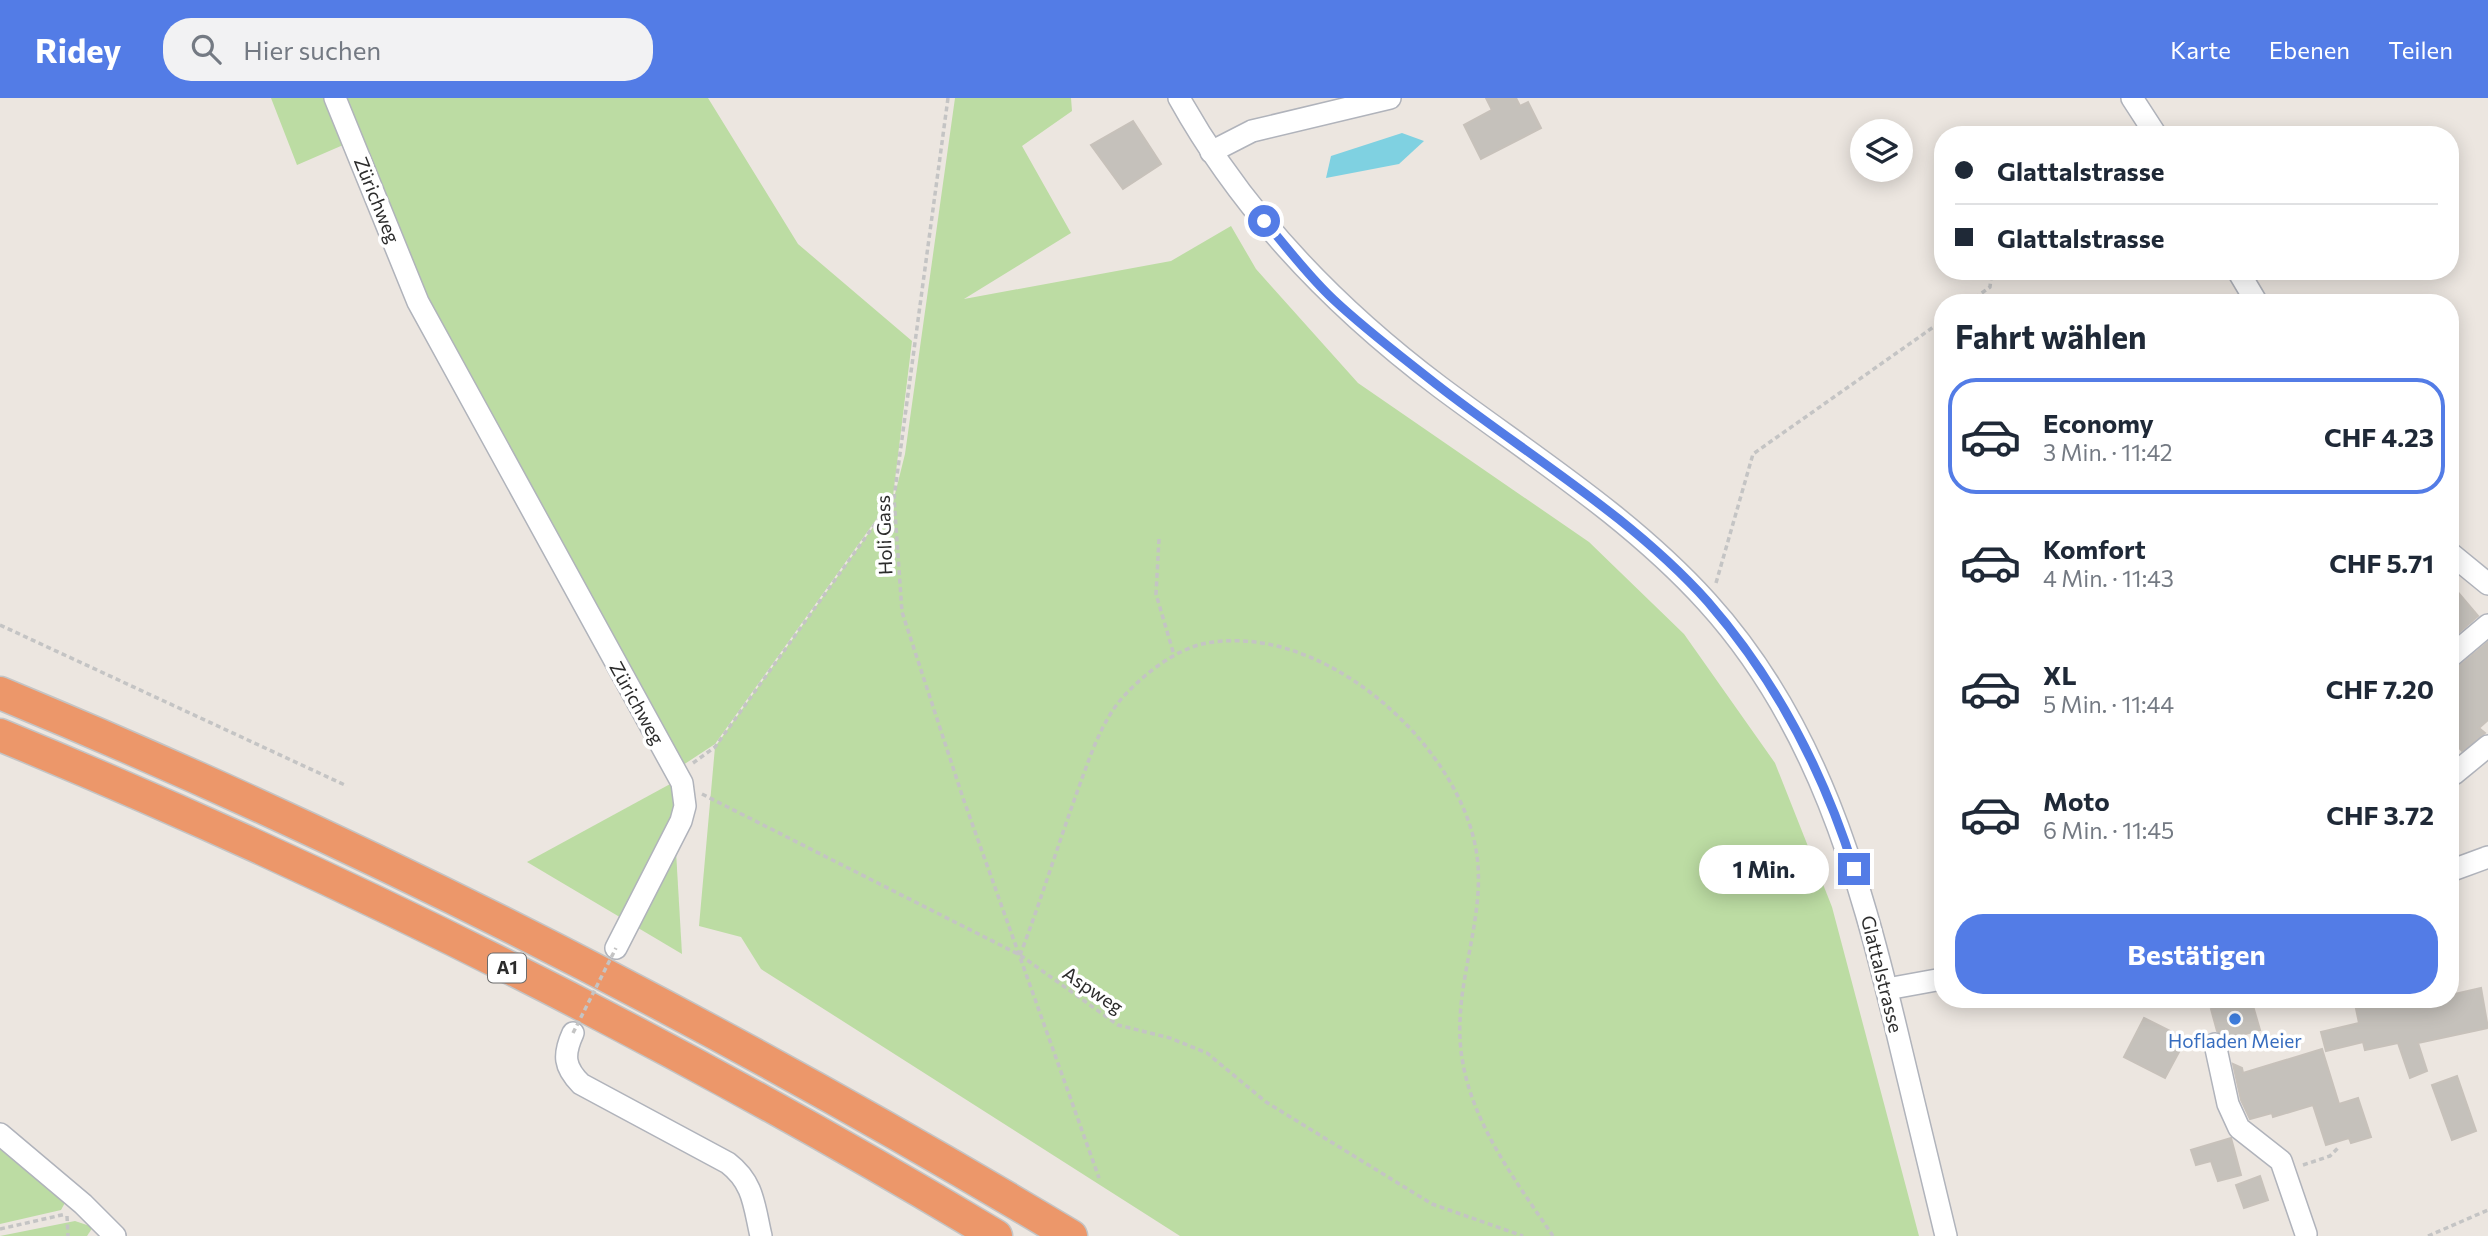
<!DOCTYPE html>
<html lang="de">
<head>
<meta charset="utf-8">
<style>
  :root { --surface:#fff; --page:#f2f2f3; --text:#1f2937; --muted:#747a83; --line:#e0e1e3; --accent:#537ce6 }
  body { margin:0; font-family:Commissioner,sans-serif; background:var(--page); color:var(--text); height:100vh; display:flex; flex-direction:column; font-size:26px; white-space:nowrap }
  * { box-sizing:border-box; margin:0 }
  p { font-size:23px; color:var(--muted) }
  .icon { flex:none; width:38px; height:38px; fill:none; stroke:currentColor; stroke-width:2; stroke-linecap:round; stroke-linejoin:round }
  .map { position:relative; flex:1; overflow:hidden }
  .details { position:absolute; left:1934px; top:196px; width:525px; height:714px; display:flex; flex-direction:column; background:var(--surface); border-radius:28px; box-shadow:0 4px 18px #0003 }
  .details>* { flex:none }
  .banner { position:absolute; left:1934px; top:28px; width:525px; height:154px; border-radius:28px; box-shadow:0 4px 18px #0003; display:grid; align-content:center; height:154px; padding:0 21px; background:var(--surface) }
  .controls { position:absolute; left:1850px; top:21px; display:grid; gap:14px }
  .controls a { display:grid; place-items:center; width:63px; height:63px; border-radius:50%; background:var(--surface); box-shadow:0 4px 18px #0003; font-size:35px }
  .end { position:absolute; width:32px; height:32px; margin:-16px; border:9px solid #537ce6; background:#fff; box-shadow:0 0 0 4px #fff }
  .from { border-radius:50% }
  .bubble { position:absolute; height:49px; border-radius:24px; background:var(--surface); box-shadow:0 4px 18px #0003; font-size:23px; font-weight:700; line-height:49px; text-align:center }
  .banner b { display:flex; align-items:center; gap:24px; height:66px; font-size:26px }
  .banner b+b { border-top:2px solid var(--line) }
  .banner i { width:18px; height:18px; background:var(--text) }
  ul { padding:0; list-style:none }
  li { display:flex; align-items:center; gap:21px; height:116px; margin:0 14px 10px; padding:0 7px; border:4px solid transparent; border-radius:28px }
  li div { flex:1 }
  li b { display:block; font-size:26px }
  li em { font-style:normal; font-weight:700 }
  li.selected { border-color:var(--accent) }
  li>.icon { width:63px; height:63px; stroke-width:1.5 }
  h2 { padding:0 21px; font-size:32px; line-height:84px }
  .cta { display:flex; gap:14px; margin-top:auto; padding:14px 21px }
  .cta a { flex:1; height:80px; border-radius:28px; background:var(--accent); color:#fff; font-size:28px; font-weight:700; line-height:80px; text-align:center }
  header { display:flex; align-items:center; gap:42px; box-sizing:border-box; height:98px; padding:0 35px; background:var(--accent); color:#fff }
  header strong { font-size:33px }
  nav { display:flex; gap:38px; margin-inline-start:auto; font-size:24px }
  .search { width:490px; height:63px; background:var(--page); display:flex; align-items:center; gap:18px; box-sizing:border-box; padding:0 24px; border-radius:28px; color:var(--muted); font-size:26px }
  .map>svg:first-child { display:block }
  .green { fill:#bcdca3 }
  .water { fill:#7fd1e1 }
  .building { fill:#c5c1bb; stroke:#c7c1ba; stroke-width:2 }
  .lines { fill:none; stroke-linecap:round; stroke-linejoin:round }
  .minor-casing { stroke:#b0b3bb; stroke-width:24 }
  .highway-casing { stroke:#c4c4c4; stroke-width:35 }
  .path { stroke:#c4c4c4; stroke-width:3.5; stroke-dasharray:5 3.5; stroke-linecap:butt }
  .minor { stroke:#fff; stroke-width:21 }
  .highway { stroke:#ec976a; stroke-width:32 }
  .path-bridge { stroke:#c4c4c4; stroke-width:3.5; stroke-dasharray:5 3.5; stroke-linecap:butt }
  .route { stroke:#537ce6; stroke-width:9 }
  .shop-dot { fill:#3f7fe0; stroke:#fff; stroke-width:2.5 }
  .labels { text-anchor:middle; stroke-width:7; stroke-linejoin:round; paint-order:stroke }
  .shield { fill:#fff; stroke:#6b6b6b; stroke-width:2 }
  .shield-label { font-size:18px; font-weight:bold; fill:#2c2c2c }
  .street-label { font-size:19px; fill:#2c2c2c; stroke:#fff }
  .shop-label { font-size:19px; fill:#366cbe; stroke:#fff }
</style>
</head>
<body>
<header>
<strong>Ridey</strong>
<div class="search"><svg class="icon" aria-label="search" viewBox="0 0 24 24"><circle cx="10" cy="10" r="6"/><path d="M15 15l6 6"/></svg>Hier suchen</div>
<nav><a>Karte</a><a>Ebenen</a><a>Teilen</a></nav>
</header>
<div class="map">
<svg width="2488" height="1138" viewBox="0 0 2488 1138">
  <rect width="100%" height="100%" fill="#ece6e0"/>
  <g class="green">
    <path d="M271,0h437l90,146 114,97 -19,155 -178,248 -38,25 -254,-466 -66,-164 -60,26z"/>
    <path d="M955,0h116l1,13 -50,35 49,87 -107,66 207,-38 60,-35 25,43 102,114 231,159 95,92 91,129 57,144 87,329h-739l-419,-267 -20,-32 -42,-11 16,-179 179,-249 11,-44z"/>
    <path d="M672,685l10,171 -155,-92z"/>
    <path d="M0,1045l67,56 -6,11 -61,14z"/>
    <path d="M75,1123l18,6 -6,9h-87z"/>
  </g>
  <path class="water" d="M1402,35l22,8 -25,23 -73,14 5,-22z"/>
  <g class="building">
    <path d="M1486,0h30l4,8 8,-4 13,26 -60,31 -17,-34 28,-15z"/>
    <path d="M1133,23l28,43 -38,25 -32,-44z"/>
    <path d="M2450,485l28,33 -28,24z"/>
    <path d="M2488,544v78l-9,8 6,5 -23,18 -12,-13v-68l8,-3z"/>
    <path d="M2481,890l7,40 -70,15 9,28 -17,7 -12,-35 -33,7 -2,-8 -37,9 -5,-19 38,-9 -5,-24h96v-4z"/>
    <path d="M2231,901h20l9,31 -33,9 -10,-8 -6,-22z"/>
    <path d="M2144,920l42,21 -21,39 -41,-21z"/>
    <path d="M2322,951l17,55 19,-6 13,39 -20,6 -2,-5 -23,7 -13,-40 -40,12 -1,-4 -22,6 -9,-19 -8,-36 9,4 1,5z"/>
    <path d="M2457,978l19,55 -24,9 -20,-55z"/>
    <path d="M2231,1040l10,37 -23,6 -7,-20 -15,4 -5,-15z"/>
    <path d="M2260,1078l8,24 -24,8 -8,-23z"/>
  </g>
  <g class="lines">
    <g class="minor-casing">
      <g id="minor">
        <path d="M335,0l83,204 264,481 3,23 -4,15 -65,127"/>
        <path d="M1179,0c64,115 156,210 261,289 91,68 190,130 267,215 109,120 152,272 189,426 17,69 33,139 50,208"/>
        <path d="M2132,0l24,37"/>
        <path d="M1211,54l41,-21 138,-33"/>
        <path d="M2238,173l19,32"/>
        <path d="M2450,455l38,31"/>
        <path d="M2450,559l38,-32"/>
        <path d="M2454,676l34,-28"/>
        <path d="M2450,773l38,-14"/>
        <path d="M1887,891l55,-10"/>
        <path d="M573,935c-10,22 -9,34 8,51l147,79c26,20 26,43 33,73"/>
        <path d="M2215,946l13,60 11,24 42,33 25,73"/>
        <path d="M0,1036l83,70 32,32"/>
      </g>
    </g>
    <g class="highway-casing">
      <g id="highway">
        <path d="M0,595c371,153 728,337 1071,543"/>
        <path d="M0,637c343,141 678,310 996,501"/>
      </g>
    </g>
    <g class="path">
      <path d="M948,0l-54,400 8,114 61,186 136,380"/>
      <path d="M1968,205l22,-16 1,-9 11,-7"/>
      <path d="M1159,441l-3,55 18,61"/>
      <path d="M1716,485l37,-129 189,-133"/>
      <path d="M0,527l347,161"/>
      <path d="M693,665l22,-16 178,-248"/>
      <path d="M702,696l318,161 98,70 52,13 37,15 59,49 166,102 91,32"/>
      <path d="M1020,857c22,-57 39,-114 60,-171 11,-30 22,-64 44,-88 20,-22 53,-48 83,-53 111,-20 239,90 266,193 17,62 -11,123 -13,185 -4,82 49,150 93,215"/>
      <path d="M2303,1067l27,-9 8,-8"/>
      <path d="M67,1118l1,20"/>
      <path d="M0,1131l66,-15"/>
      <path d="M2428,1138l60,-26"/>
    </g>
    <use href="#minor" class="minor"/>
    <use href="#highway" class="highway"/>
    <path class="path-bridge" d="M573,935l43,-85"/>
  </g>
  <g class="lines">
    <path class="route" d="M1264,123c23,26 44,55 70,79 32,30 68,57 102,84 91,71 194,131 272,218 68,78 115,169 146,267"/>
  </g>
  <circle class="shop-dot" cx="2235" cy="921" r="7"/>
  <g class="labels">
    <rect class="shield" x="488" y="855.5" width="38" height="29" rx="5"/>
    <g class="shield-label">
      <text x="507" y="876">A1</text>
    </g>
    <g class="street-label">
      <text transform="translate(377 102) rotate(68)" y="7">Zürichweg</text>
      <text transform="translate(884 437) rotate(-92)" y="7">Holi Gass</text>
      <text transform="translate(637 605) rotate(61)" y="7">Zürichweg</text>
      <text transform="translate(1882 876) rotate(76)" y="7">Glattalstrasse</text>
      <text transform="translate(1093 892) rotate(34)" y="7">Aspweg</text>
    </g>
    <g class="shop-label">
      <text x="2235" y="950">Hofladen Meier</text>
    </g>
  </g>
</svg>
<div class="controls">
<a><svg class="icon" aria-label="layers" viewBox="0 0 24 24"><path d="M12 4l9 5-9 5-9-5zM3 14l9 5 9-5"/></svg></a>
</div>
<i class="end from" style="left:1264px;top:123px"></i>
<i class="end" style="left:1854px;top:771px"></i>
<div class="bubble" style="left:1699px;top:747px;width:130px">1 Min.</div>
<div class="banner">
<b><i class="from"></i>Glattalstrasse</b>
<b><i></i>Glattalstrasse</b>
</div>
<section class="details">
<h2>Fahrt wählen</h2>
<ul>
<li class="selected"><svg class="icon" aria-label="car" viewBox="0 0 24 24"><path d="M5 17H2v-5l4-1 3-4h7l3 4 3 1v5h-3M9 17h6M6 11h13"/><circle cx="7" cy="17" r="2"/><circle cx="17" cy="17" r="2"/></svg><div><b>Economy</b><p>3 Min. · 11:42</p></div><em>CHF 4.23</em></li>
<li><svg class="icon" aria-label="car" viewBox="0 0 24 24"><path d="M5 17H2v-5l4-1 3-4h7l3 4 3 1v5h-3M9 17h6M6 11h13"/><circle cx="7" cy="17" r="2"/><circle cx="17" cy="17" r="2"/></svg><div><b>Komfort</b><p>4 Min. · 11:43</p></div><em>CHF 5.71</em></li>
<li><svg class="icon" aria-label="car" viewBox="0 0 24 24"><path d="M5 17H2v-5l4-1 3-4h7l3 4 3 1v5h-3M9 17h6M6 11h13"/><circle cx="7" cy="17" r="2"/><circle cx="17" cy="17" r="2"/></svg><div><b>XL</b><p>5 Min. · 11:44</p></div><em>CHF 7.20</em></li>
<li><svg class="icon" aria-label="car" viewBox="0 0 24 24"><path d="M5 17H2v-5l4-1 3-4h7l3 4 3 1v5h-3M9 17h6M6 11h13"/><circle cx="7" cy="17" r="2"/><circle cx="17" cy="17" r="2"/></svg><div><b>Moto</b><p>6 Min. · 11:45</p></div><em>CHF 3.72</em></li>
</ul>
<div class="cta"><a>Bestätigen</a></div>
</section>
</div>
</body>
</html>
